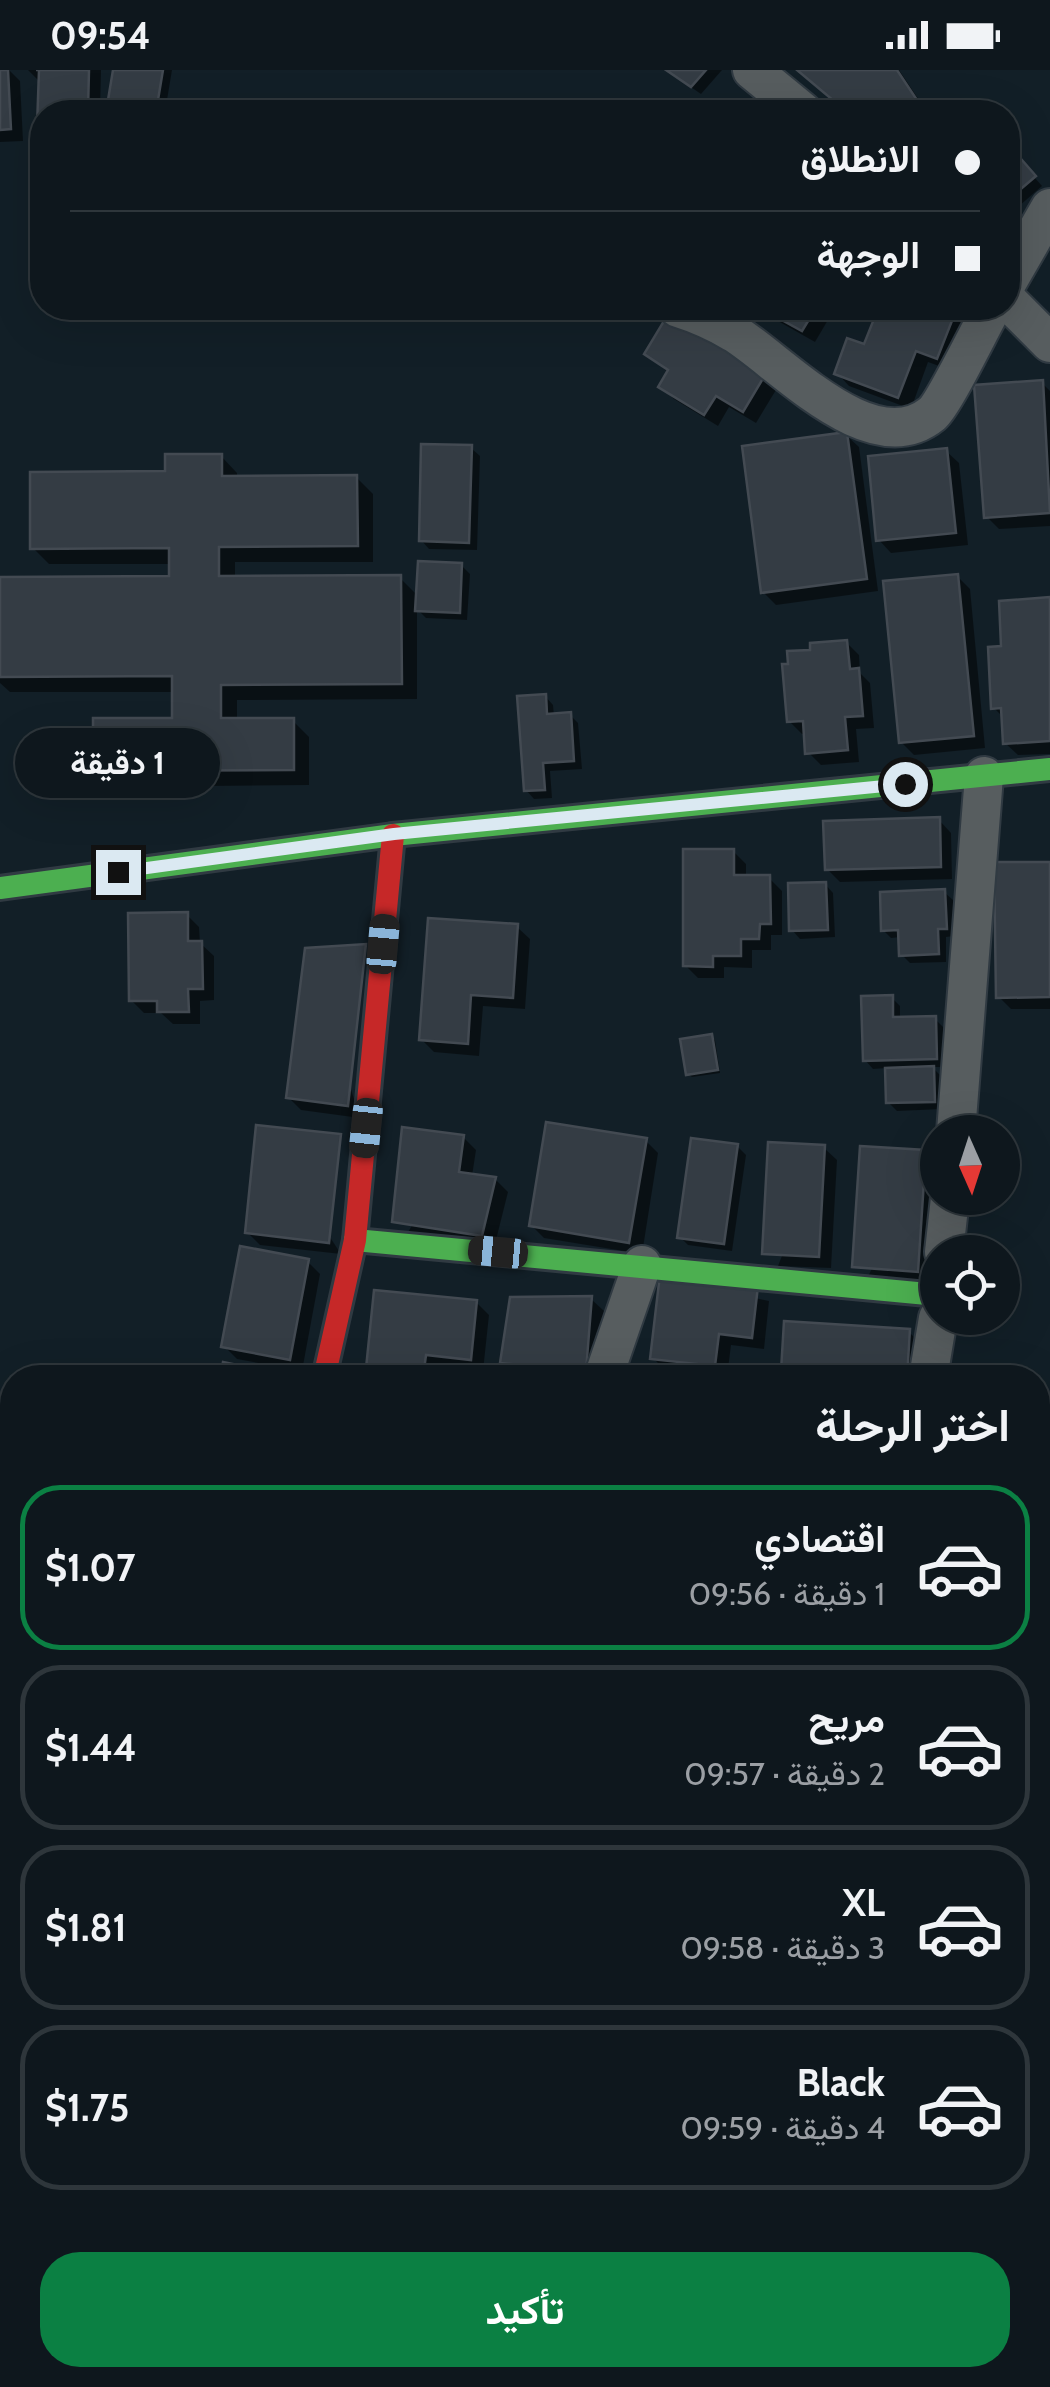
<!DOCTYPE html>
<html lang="ar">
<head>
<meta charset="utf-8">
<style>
  :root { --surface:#0e171d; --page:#172026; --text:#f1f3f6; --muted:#9b9fa4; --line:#2e363b; --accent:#0b8043 }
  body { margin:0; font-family:Cabin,Vazirmatn,sans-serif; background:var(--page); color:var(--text); direction:rtl; height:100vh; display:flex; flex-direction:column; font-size:38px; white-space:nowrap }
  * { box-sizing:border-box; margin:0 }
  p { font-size:32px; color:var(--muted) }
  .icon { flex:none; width:55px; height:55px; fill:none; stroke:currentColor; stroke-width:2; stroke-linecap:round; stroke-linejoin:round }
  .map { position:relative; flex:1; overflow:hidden; direction:ltr }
  .details { position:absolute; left:0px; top:1295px; width:1050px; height:1022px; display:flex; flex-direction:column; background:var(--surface); border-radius:40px 40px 0 0; box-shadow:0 10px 40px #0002,0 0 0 2px var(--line); direction:rtl }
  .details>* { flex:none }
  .guide { position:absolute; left:30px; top:30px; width:990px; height:220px; border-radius:40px; box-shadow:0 10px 40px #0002,0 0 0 2px var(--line); direction:rtl; display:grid; align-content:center; height:220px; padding:0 40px; background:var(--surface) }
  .needle { width:65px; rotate:177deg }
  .fabs { position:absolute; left:920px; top:1045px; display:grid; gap:20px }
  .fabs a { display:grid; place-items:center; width:100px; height:100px; border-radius:50%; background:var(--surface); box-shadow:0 10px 40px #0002,0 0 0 2px var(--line); font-size:50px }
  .end { position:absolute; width:45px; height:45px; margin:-22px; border:12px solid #dbe9f2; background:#111; box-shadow:0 0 0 5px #111 }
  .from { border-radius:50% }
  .bubble { position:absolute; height:70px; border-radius:35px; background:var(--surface); box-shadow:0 10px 40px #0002,0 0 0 2px var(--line); font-size:32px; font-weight:700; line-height:70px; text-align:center; direction:rtl }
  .car { position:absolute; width:30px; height:60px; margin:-30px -15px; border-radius:12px; box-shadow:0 0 8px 2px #0007; background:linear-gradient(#222 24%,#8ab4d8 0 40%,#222 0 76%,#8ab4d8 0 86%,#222 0) }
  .guide b { display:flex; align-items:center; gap:35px; height:95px; font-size:38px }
  .guide b+b { border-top:2px solid var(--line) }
  .guide i { width:25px; height:25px; background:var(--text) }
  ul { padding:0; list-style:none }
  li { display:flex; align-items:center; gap:30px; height:165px; margin:0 20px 15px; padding:0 20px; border:5px solid var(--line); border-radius:40px }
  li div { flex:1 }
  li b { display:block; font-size:38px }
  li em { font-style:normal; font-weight:700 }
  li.selected { border-color:var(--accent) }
  li>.icon { width:90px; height:90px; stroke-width:1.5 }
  h2 { padding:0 40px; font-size:45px; line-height:120px }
  .cta { display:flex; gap:20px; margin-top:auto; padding:20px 40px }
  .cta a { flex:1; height:115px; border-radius:40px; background:var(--accent); color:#fff; font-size:40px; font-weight:700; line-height:115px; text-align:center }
  .status { display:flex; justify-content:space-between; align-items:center; height:70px; padding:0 50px; background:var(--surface); direction:ltr }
  .status svg { height:28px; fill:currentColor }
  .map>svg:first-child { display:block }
  .shadow { fill:#0007 }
  .building { fill:#343c44; stroke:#434a52; stroke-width:2.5 }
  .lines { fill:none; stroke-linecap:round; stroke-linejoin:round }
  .street-casing { stroke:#303a42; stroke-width:42 }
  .fast-casing { stroke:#303a42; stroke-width:28 }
  .jam-casing { stroke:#303a42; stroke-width:28 }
  .street { stroke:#575d5f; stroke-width:38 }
  .fast { stroke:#4caf50; stroke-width:22 }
  .jam { stroke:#c62828; stroke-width:22 }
  .route { stroke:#dbe9f2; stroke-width:12 }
</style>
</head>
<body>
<div class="status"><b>09:54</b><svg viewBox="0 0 49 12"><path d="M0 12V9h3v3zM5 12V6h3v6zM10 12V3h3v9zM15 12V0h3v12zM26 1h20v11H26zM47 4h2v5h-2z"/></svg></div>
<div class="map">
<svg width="1050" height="2317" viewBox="0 0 1050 2317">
  <rect width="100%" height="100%" fill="#121f27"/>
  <g class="shadow">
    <path d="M0,0h9l11,11 3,60 -23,1z"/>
    <path d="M28,0h73l-1,42h-58v17l-3,-48z"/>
    <path d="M116,0h56l-7,42h-57z"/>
    <path d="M666,0h56l-21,24z"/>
    <path d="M798,0h101l28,42h-79z"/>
    <path d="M1008,77l34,39 -24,21 -10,-11z"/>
    <path d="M755,238h80l-20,34z"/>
    <path d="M864,238h107l-21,62 -22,-8 -17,47 -62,-23 -12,-13 29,-26 8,-22 -12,-13z"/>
    <path d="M671,244l108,71 -23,38 -27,-16 -11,19 -44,-27 -13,-12 8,-14 -22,-19z"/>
    <path d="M1042,313l8,8v135l-51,3 -13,-13z"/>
    <path d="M846,365l13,12 19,144 -102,14 -13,-13z"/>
    <path d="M471,378l9,8 -3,94 -48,-1 -8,-9z"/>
    <path d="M946,381l13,12 9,82 -77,8 -12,-13z"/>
    <path d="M221,386l16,17v5l119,-1 17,17v68h-138v17l165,-1 18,18 43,-31 9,9 -3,46 -41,-2 -9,-9v90l-180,1v21l55,-1 17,17v48l-197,2 -16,-17 79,-50v-28h-165l-10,-9v-103l172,-1v-15h-123l-16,-16 134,-74z"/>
    <path d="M957,506l13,13 15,159 -71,7 -13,-13z"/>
    <path d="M1050,529v155l-32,1 -13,-12 -1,-25 -10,-10 10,-59z"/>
    <path d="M846,572l13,13 1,18 10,10 4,45 -18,1 3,33 -38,3 -13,-13 -2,-19 -4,1 -13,-13 24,-69z"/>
    <path d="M545,626l8,9 1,11 16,-1 8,8 4,46 -32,2 2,27 -18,1 -8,-9z"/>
    <path d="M939,750l12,13 1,46 -112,3 -13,-13z"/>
    <path d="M733,781l13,13v14h23l13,13v44h-11v15h-19v18l-28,-1v11h-26l-13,-13z"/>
    <path d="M1050,794v145h-39l-12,-12z"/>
    <path d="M825,814l8,9 2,44 -35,2 -8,-9z"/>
    <path d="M944,822l9,8 1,36 -8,1v25l-36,1 -8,-8 -1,-18 -10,1 -8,-8z"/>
    <path d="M187,845l12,12 1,16 14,13v44l-14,1v23h-27l-12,-11h-17l-13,-13z"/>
    <path d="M517,857l13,12 -5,70 -42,-3 -4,50 -45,-4 -13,-13z"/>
    <path d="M307,880l53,168 -59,-8 -12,-12z"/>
    <path d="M892,928l8,8v13h35l8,8 1,40h-12l10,10 1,32 -46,2 -9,-9 -1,-34 -14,1 -8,-9z"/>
    <path d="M711,967l4,3 5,33 -28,4 -4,-3z"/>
    <path d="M258,1058l83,126 -81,-9 -13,-13z"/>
    <path d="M463,1067l13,13 -4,26 23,3 13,13 -14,56 -87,-14z"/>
    <path d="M645,1070l13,13 -16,101 -98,-16 -13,-13z"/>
    <path d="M737,1076l9,9 -14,96 -44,-6 -8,-8z"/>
    <path d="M824,1078l13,12 -6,108 -53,-2z"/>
    <path d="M925,1082l13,12 -8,119 -63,-4z"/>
    <path d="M308,1192l12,12 -18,97 -65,-12 -13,-13z"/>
    <path d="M662,1207l107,24 -5,48 -33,-4 -4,32 -62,-7 -12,-12z"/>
    <path d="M591,1229l13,12 -6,67 -83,-3 -12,-12z"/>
    <path d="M476,1232l13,13 -6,56 -45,-4 -2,11h-69z"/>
    <path d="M909,1262l12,12 -2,34h-128l-8,-8z"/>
    <path d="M1038,1418l12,2v336l-12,-2z"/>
    <path d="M12,1519v421l-12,9v-429z"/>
    <path d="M1050,1948v125l-12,2 4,5 -3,8 11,3v43l-12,-5v-179z"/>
    <path d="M12,2129v91l-12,-4v-85z"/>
  </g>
  <g class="building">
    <path d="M0,0h8l3,59 -11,1z"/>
    <path d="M36,0h53l-1,42h-46v15h-5l2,-57z"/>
    <path d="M113,0h50l-7,42h-50z"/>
    <path d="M666,0h40l-15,17z"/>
    <path d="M797,0h100l28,42h-78z"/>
    <path d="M1008,74l28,32 -28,24z"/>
    <path d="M760,238h56l-14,23z"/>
    <path d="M861,238h96l-20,51 -21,-8 -18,47 -64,-24 13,-36 17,6 10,-25 -15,-6z"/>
    <path d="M670,241l98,59 -25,42 -27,-16 -12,19 -46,-28 10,-17 -24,-16z"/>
    <path d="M1043,310l7,133 -66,5 -10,-133z"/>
    <path d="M847,362l20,147 -106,14 -19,-147z"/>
    <path d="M421,374l51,1 -3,98 -50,-2z"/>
    <path d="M947,378l9,85 -80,8 -8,-85z"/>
    <path d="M165,384h57v22l135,-1 1,71 -139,1v29l182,-1 1,109 -181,1v33h73v52l-201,1v-53h79v-42l-172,1v-100l169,-1v-28l-139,1v-77l135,-1z"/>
    <path d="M418,491l44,2 -2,50 -45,-2z"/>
    <path d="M958,504l16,162 -75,7 -16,-162z"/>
    <path d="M1050,527v144l-47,3 -2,-36 -10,1 -3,-62 13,-1 -2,-45z"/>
    <path d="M847,570l3,29 9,-1 4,48 -18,1 3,33 -43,4 -2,-33 -16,1 -5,-58h6l-1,-13 23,-1v-7z"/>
    <path d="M546,624l1,20 24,-2 3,49 -31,2 2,27 -21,1 -7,-95z"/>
    <path d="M940,747l1,50 -116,3 -2,-49z"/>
    <path d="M683,779h51v26h36l1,49h-11l-1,15h-18v17h-28v11l-30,-1z"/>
    <path d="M994,792h56v135l-54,1z"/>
    <path d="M826,812l2,48 -39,1 -1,-48z"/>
    <path d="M945,819l2,40h-9l1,25 -40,2 -1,-26 -17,1 -1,-39z"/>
    <path d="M188,842v29h14l1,48h-15l1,23h-32v-11h-28l-1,-88z"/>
    <path d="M428,848l90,6 -5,74 -42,-3 -3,49 -49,-4z"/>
    <path d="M366,874l-18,162 -62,-8 19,-150z"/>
    <path d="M893,925v22l43,-1 1,43 -74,2 -2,-65z"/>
    <path d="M712,964l6,36 -32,5 -6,-36z"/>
    <path d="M934,996l1,36 -49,1 -1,-35z"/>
    <path d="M546,1052l101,16 -18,105 -100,-17z"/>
    <path d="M256,1055l85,9 -12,109 -84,-10z"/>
    <path d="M402,1057l62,8 -5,37 37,5 -14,59 -90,-14z"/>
    <path d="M691,1068l47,6 -14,100 -47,-6z"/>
    <path d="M768,1072l57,3 -6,112 -57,-3z"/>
    <path d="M860,1076l66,4 -8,122 -66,-5z"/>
    <path d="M240,1176l69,13 -19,101 -69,-13z"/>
    <path d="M660,1204l98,12 -6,52 -33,-4 -4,32 -65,-7z"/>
    <path d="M374,1220l103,10 -6,60 -45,-5 -3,23h-58z"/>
    <path d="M592,1226l-6,75 -86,-8 10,-66z"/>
    <path d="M784,1251l126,8 -3,49h-72v-4l-54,-3z"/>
    <path d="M223,1292l69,14v2h-72z"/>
    <path d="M1038,1416l12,1v298l-5,-1 -4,27h-3z"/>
    <path d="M12,1517v81l-12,-2v-78z"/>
    <path d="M0,1601l12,2v307l-12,11z"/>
    <path d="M1050,1945v110l-12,2v-110z"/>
    <path d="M1038,2085l12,4v41l-12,-4z"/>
    <path d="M12,2127v83l-12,-4v-77z"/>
  </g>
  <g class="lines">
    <g class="street-casing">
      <g id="street">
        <path d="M752,0l51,42"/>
        <path d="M1008,211l42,-73"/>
        <path d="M1008,231l42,42"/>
        <path d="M678,238c19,6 39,15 56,25 48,30 138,130 198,81 12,-10 49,-87 60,-106"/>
        <path d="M956,1062l28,-356"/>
        <path d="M944,1182l6,-54"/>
        <path d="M603,1308l39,-113"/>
        <path d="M928,1308l10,-60"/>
        <path d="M1038,2242l12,-20"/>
        <path d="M0,2255l12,4"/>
        <path d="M154,2305l36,12"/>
        <path d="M992,2317l7,-12"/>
      </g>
    </g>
    <g class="fast-casing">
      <g id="fast">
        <path d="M0,818l393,-53 657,-66"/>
        <path d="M355,1170l583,55"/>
        <path d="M1038,1808l12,-4"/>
        <path d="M0,2091l12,-2"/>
      </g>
    </g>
    <g class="jam-casing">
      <g id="jam">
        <path d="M324,1308l31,-138 38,-405"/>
        <path d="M1038,1858l12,-3"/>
        <path d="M0,2048l12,-3"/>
      </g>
    </g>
    <use href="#street" class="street"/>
    <use href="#fast" class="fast"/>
    <use href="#jam" class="jam"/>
  </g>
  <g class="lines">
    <path class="route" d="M118,802l276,-38 511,-50"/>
  </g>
</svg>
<div class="fabs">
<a><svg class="needle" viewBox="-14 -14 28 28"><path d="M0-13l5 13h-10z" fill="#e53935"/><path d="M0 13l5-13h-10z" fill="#9b9fa4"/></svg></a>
<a><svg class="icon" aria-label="locate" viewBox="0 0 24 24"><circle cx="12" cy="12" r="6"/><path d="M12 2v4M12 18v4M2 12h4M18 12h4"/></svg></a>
</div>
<i class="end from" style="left:905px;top:714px"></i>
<i class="end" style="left:118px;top:802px"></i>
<div class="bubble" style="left:15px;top:658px;width:205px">1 دقيقة</div>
<i class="car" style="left:383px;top:874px;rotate:5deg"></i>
<i class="car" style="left:366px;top:1058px;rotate:186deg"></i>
<i class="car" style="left:498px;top:1182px;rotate:275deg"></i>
<div class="guide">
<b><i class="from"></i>الانطلاق</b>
<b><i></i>الوجهة</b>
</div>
<section class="details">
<h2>اختر الرحلة</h2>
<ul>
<li class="selected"><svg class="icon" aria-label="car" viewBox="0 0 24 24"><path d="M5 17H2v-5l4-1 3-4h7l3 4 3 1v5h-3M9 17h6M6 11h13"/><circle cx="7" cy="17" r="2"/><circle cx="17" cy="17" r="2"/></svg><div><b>اقتصادي</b><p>1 دقيقة · 09:56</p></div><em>$1.07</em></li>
<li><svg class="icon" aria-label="car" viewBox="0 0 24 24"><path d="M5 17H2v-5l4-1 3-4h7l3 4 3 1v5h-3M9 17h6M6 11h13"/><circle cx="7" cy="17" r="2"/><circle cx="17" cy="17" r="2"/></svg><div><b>مريح</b><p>2 دقيقة · 09:57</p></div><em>$1.44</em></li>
<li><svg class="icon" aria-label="car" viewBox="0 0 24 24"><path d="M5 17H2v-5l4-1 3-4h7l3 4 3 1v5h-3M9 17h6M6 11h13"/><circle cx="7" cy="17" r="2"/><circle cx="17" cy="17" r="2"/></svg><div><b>XL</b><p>3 دقيقة · 09:58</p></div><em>$1.81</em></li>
<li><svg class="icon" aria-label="car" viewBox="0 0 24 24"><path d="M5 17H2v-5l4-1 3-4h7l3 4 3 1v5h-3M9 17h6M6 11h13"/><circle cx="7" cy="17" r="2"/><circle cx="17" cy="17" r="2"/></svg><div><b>Black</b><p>4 دقيقة · 09:59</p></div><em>$1.75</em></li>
</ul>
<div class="cta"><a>تأكيد</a></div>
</section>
</div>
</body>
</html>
